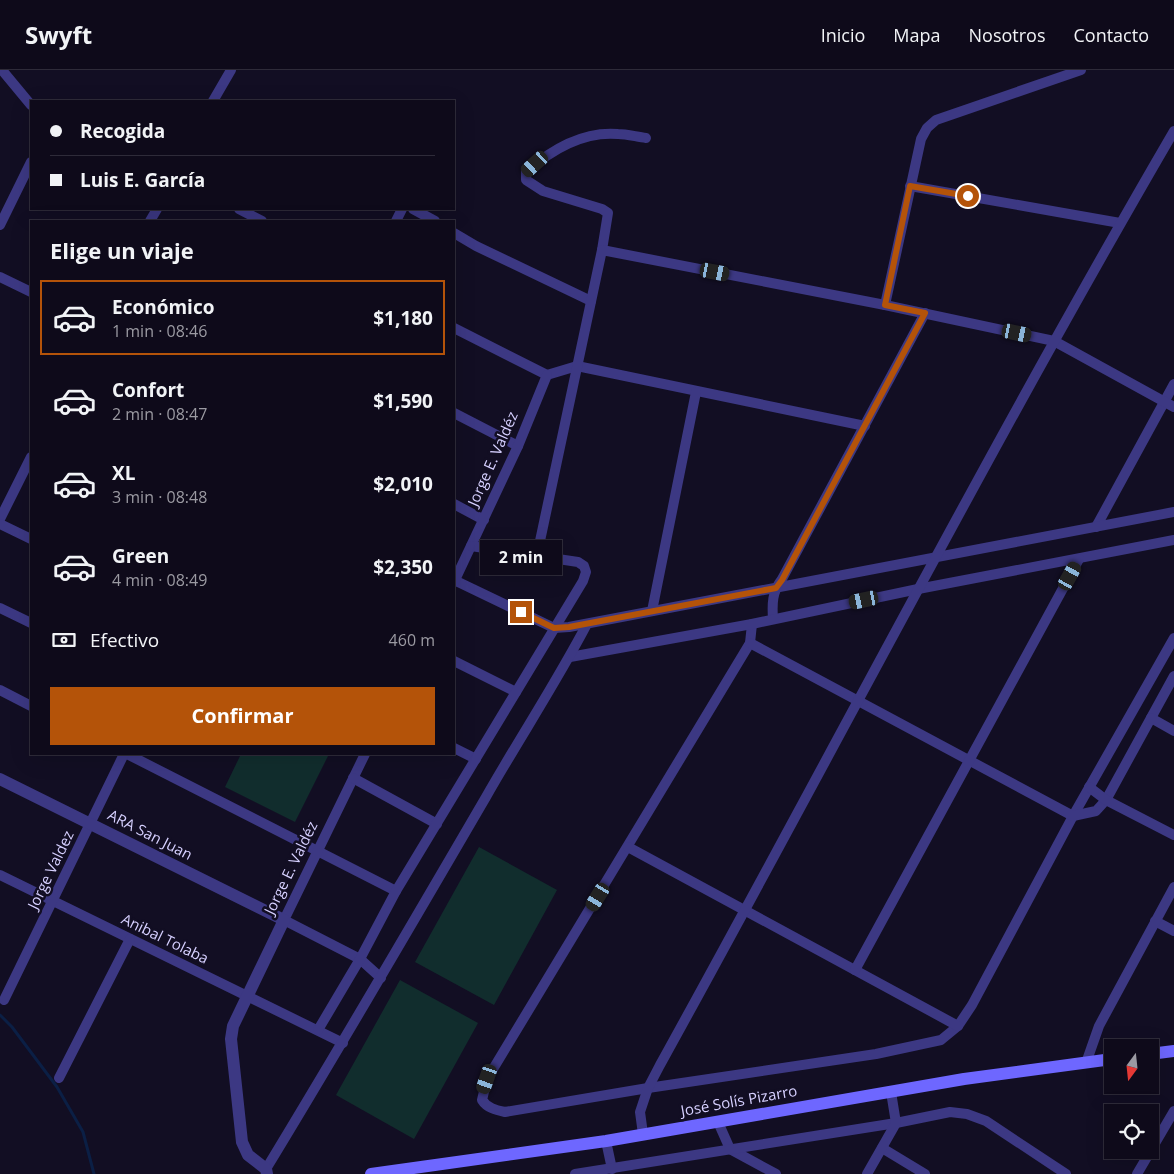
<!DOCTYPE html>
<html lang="es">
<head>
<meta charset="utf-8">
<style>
  :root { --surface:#0e0a1a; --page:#1c1827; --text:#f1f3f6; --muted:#9b9aa2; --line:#2e2b39; --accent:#b45309 }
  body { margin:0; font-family:"Open Sans",sans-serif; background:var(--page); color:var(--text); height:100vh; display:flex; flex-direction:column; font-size:19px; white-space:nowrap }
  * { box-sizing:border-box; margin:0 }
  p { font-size:16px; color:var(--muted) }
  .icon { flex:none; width:28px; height:28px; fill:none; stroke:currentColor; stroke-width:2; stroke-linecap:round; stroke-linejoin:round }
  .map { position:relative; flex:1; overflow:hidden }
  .side { position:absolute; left:30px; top:150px; width:425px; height:535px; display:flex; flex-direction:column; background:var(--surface); border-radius:0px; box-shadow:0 5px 20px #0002,0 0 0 1px var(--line) }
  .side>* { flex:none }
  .top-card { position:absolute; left:30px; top:30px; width:425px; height:110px; border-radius:0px; box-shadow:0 5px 20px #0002,0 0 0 1px var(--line); display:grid; align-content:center; height:110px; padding:0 20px; background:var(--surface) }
  .needle { width:32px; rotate:195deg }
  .controls { position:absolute; left:1104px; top:969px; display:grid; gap:10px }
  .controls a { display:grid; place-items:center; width:55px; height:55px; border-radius:0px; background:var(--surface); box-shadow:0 5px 20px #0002,0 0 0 1px var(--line); font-size:25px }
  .end { position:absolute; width:22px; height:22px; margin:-11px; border:6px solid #b45309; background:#fff; box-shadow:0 0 0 2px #fff }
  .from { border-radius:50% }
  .bubble { position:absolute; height:35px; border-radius:0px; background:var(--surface); box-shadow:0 5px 20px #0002,0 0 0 1px var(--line); font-size:16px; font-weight:700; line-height:35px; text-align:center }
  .car { position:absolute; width:15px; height:30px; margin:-15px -8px; border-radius:6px; box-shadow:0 0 4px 1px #0007; background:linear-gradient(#222 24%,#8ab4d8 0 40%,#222 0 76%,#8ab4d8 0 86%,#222 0) }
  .top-card b { display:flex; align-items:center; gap:18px; height:48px; font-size:19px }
  .top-card b+b { border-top:1px solid var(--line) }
  .top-card i { width:12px; height:12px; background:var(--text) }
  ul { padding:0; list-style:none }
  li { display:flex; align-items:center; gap:15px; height:75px; margin:0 10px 8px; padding:0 10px; border:2px solid transparent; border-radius:0px }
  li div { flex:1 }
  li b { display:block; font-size:19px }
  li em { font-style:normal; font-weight:700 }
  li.on { border-color:var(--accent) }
  li>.icon { width:45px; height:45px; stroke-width:1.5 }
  h2 { padding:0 20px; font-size:22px; line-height:60px }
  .pay { display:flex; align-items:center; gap:12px; height:55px; padding:0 20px; font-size:19px }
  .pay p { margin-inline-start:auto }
  .cta { display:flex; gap:10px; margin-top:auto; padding:10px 20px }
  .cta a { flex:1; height:58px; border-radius:0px; background:var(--accent); color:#fff; font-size:20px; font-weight:700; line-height:58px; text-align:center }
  header { display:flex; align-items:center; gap:30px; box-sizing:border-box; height:70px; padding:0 25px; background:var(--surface); border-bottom:1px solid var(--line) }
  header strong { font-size:24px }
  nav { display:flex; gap:28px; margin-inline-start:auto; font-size:18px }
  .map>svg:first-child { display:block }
  .green { fill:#112d2d }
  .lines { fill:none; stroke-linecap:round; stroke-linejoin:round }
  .stream { stroke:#0b1f45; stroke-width:3 }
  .minor { stroke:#3c3883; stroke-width:10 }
  .tertiary { stroke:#3c3883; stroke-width:12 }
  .secondary { stroke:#6e67ff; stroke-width:12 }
  .route { stroke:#b45309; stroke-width:6 }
  .labels { text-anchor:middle; stroke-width:5; stroke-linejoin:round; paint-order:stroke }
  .street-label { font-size:15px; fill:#d6d0ff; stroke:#120e23 }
</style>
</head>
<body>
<header>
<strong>Swyft</strong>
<nav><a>Inicio</a><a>Mapa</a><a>Nosotros</a><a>Contacto</a></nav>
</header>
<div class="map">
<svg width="1174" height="1104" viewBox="0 0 1174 1104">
  <rect width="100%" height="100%" fill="#120e23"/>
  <g class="green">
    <path d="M241,684h88l-34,68 -70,-35z"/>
    <path d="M479,777l78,43 -63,115 -79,-43z"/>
    <path d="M400,910l78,43 -64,116 -78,-44z"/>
  </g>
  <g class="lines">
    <path class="stream" d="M0,945l12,12 45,60 26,45 11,42"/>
    <g class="minor">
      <path d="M2,0l29,35"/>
      <path d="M213,31l18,-31"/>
      <path d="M910,116l210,37"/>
      <path d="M239,139l23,12"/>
      <path d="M413,139l22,12"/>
      <path d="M150,151l7,-12"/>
      <path d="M396,151l6,-12"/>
      <path d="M0,155l31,-63"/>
      <path d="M454,163l22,13 115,55"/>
      <path d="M602,180l6,-37 -6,-4 -59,-18 -17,-11v-8c25,-22 57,-41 92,-38 9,0 19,3 28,4"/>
      <path d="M0,207l31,15"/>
      <path d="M885,235l36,-166 6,-11 9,-8 145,-50"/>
      <path d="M454,258l93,47"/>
      <path d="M547,305l30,-9 288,60"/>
      <path d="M454,343l64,33"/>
      <path d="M454,434l30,16"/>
      <path d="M0,449l31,-62"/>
      <path d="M0,454l31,15"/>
      <path d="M1096,457l78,-143"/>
      <path d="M537,485l65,-305 283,55 169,36 120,66"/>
      <path d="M454,510l100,48 15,-1 605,-115"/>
      <path d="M454,512l64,-136 29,-71"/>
      <path d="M0,538l31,15"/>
      <path d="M652,541l44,-219"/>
      <path d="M773,549c-1,-15 -1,-27 9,-40l143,-266"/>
      <path d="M752,554l-2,19 -263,436 -5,21c5,8 14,10 23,12l143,-24 228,-34 65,-14 17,-14 14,-21 101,-189 101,-178"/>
      <path d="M750,573l323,173 23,-5 10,-11 68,-124"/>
      <path d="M570,587l182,-33 166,-35 256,-49"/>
      <path d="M454,591l62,31"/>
      <path d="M0,620l31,16"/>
      <path d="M1151,648l23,13"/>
      <path d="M454,678l22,11"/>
      <path d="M127,684l269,137"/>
      <path d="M365,684l-81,166 76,39 21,19"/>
      <path d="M353,708l84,46"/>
      <path d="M1089,717l17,13 68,35"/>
      <path d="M628,777l330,179"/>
      <path d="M0,805l343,168"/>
      <path d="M1155,851l19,10"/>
      <path d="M855,900l224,-411"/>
      <path d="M4,930l120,-246"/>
      <path d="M318,960l42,-71 36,-68 187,-310 3,-9 -2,-6 -6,-4 -107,-16"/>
      <path d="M1086,993l13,-37 75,-139"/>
      <path d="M59,1008l71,-139"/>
      <path d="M718,1052l12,27 46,25"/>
      <path d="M643,1064l-3,-22 8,-24 12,-23c172,-311 335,-627 514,-934"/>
      <path d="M606,1071l6,28"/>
      <path d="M882,1078l43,26"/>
      <path d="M266,1099c75,-123 147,-247 220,-372 33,-58 70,-114 101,-173"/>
      <path d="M575,1104l321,-51 54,-11 17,2 19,7 80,53"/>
      <path d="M867,1104l29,-51 -5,-31"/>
      <path d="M1137,1104l37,-63"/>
    </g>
    <path class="tertiary" d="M0,709l284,141 -51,106 -2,13 11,103 6,13 18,14 1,5"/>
    <g class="secondary">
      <path d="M1150,984l24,-3"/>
      <path d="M371,1104l235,-33 358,-62 148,-20"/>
    </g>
  </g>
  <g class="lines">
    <path class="route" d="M521,542l33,16 15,-1 207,-39 6,-8 143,-267 -40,-8 25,-119 58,10"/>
  </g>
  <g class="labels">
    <g class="street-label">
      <text transform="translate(493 389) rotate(-66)" y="5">Jorge E. Valdéz</text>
      <text transform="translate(150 765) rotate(27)" y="5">ARA San Juan</text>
      <text transform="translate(291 798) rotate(-64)" y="5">Jorge E. Valdéz</text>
      <text transform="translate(51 800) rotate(-64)" y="5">Jorge Valdez</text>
      <text transform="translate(165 869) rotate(26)" y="5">Anibal Tolaba</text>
      <text transform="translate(739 1031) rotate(-10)" y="5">José Solís Pizarro</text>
    </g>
  </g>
</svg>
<div class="controls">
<a><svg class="needle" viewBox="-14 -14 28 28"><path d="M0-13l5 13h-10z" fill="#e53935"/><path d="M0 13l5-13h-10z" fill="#9b9aa2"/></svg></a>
<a><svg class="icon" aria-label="locate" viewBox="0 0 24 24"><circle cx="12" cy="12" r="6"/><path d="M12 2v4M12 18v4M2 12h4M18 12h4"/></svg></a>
</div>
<i class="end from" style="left:968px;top:126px"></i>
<i class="end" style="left:521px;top:542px"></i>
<div class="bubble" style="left:480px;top:470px;width:82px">2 min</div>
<i class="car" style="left:535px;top:94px;rotate:228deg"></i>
<i class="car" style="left:715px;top:202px;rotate:101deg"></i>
<i class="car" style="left:1017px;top:263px;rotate:102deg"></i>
<i class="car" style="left:1070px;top:506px;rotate:29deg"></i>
<i class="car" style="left:864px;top:530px;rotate:258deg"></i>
<i class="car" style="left:598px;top:827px;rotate:211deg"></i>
<i class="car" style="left:487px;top:1009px;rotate:199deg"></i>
<div class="top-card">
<b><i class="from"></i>Recogida</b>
<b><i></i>Luis E. García</b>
</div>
<section class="side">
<h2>Elige un viaje</h2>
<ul>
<li class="on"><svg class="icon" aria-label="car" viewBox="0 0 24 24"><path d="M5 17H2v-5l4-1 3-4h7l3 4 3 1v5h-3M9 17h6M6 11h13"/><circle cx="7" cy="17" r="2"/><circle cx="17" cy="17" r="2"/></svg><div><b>Económico</b><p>1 min · 08:46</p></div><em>$1,180</em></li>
<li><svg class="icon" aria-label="car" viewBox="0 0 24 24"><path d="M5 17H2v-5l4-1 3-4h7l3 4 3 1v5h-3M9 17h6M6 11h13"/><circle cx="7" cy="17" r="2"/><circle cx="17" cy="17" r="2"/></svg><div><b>Confort</b><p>2 min · 08:47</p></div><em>$1,590</em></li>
<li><svg class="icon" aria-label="car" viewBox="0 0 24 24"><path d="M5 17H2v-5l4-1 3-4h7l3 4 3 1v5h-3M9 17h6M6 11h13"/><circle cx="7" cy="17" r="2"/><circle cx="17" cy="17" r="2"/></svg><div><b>XL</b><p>3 min · 08:48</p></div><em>$2,010</em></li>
<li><svg class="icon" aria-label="car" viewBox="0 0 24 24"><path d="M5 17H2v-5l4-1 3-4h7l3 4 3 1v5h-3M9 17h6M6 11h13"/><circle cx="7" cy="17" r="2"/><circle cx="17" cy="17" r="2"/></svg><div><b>Green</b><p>4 min · 08:49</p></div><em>$2,350</em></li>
</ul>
<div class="pay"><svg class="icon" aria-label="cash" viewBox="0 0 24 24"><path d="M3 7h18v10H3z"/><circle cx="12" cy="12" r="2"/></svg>Efectivo<p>460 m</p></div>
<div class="cta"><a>Confirmar</a></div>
</section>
</div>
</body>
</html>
